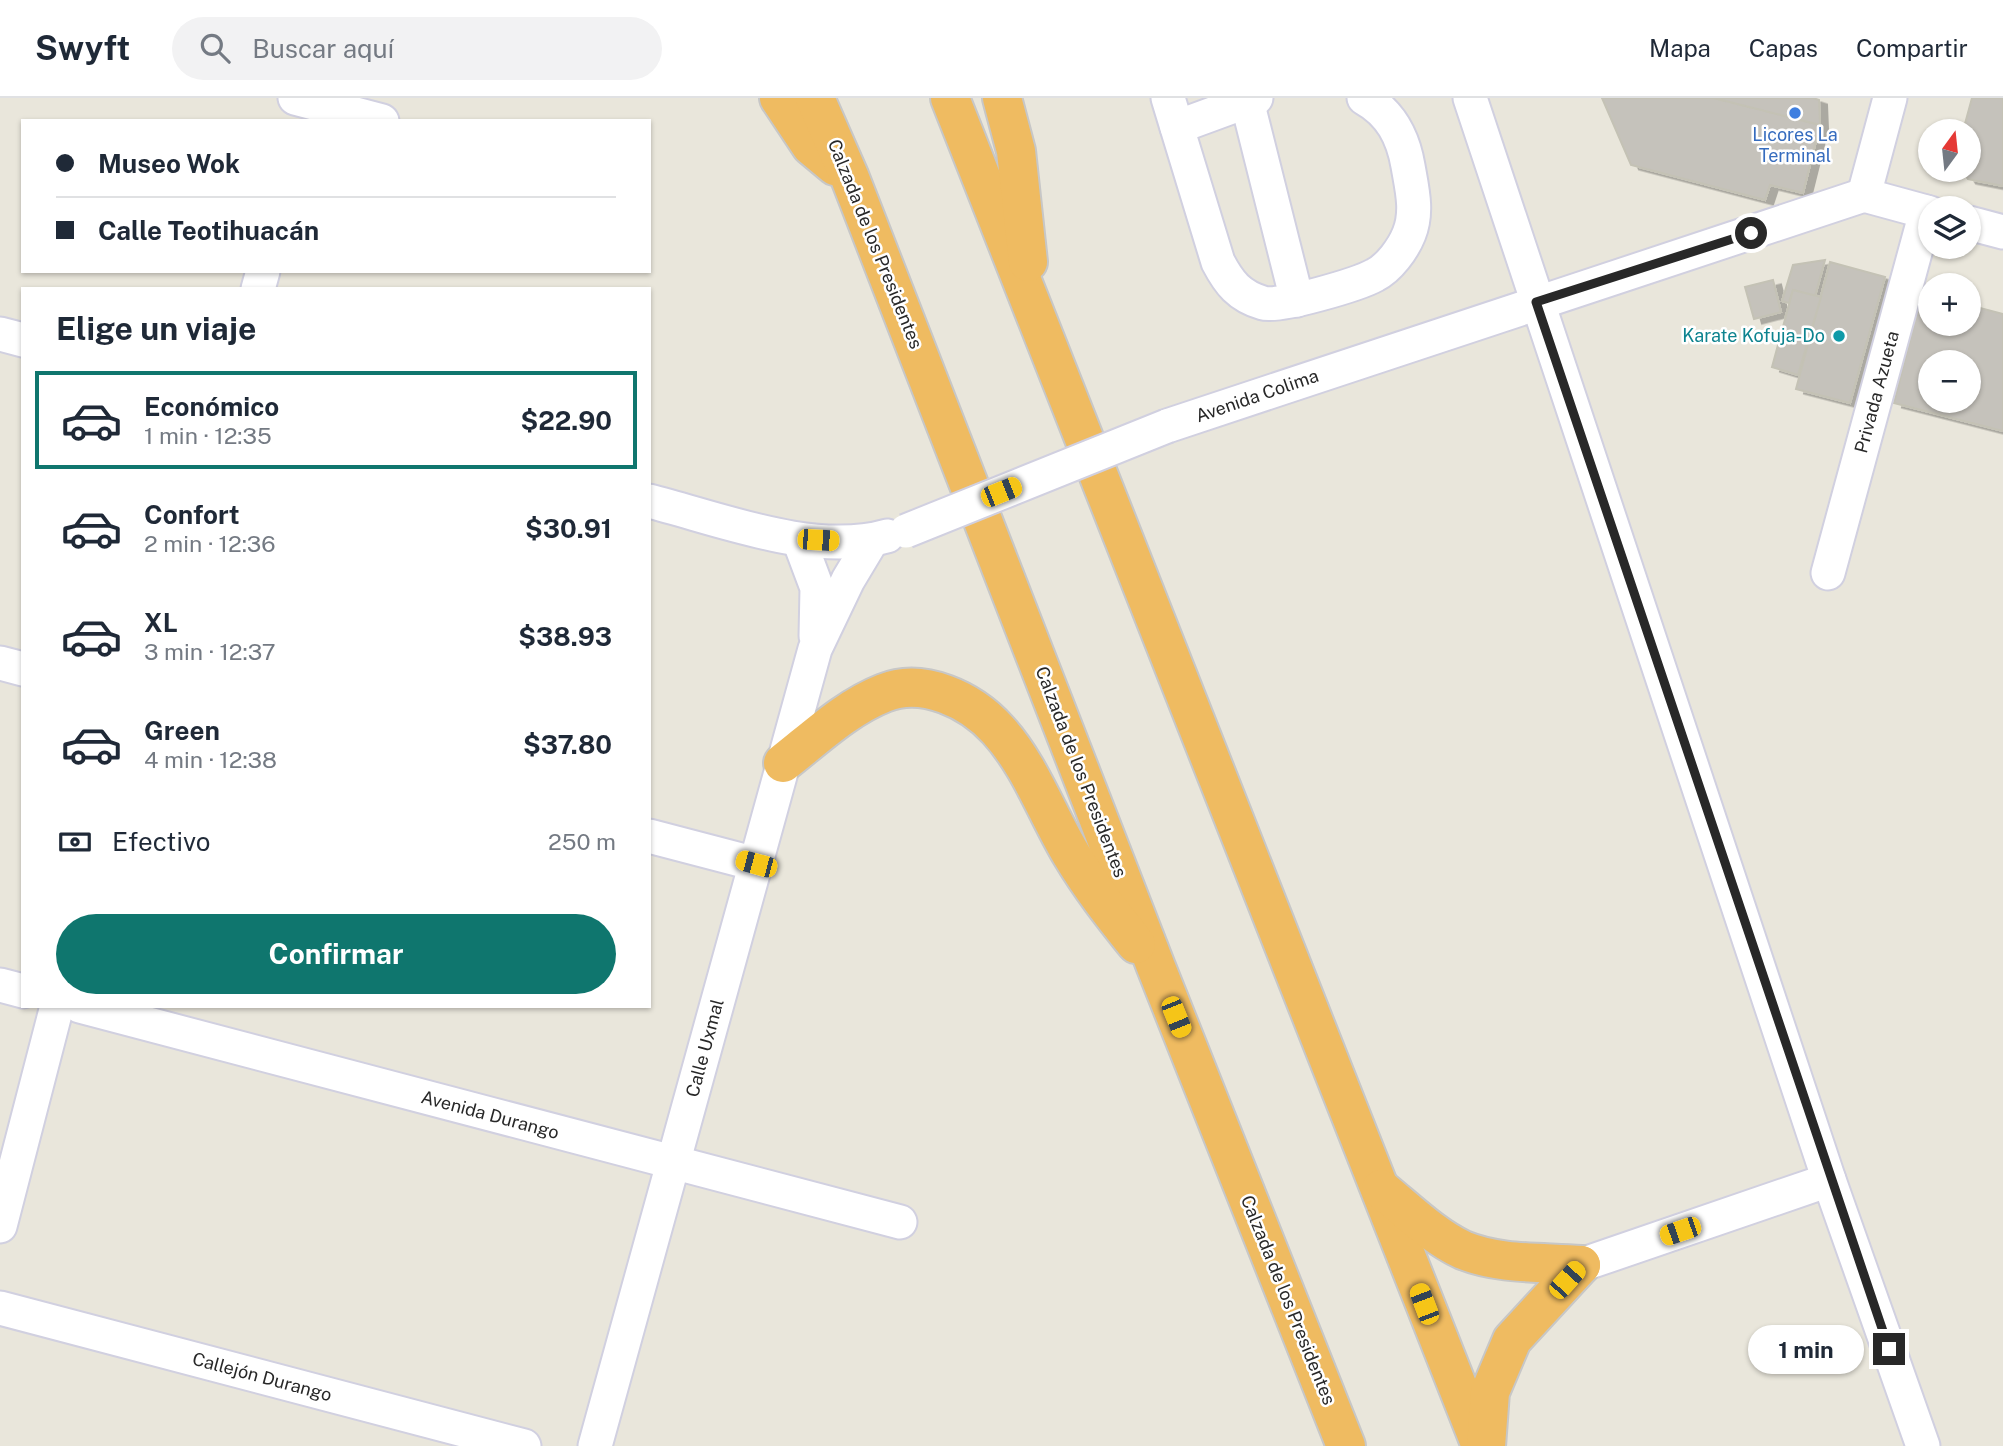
<!DOCTYPE html>
<html lang="es">
<head>
<meta charset="utf-8">
<style>
  :root { --surface:#fff; --page:#f2f2f3; --text:#1f2937; --muted:#747a83; --line:#e0e1e3; --accent:#0f766e }
  body { margin:0; font-family:"Public Sans",sans-serif; background:var(--page); color:var(--text); height:100vh; display:flex; flex-direction:column; font-size:26px; white-space:nowrap }
  * { box-sizing:border-box; margin:0 }
  p { font-size:23px; color:var(--muted) }
  .icon { flex:none; width:38px; height:38px; fill:none; stroke:currentColor; stroke-width:2; stroke-linecap:round; stroke-linejoin:round }
  .map { position:relative; flex:1; overflow:hidden }
  .details { position:absolute; left:21px; top:189px; width:630px; height:721px; display:flex; flex-direction:column; background:var(--surface); border-radius:0px; box-shadow:0 2px 5px #0004 }
  .details>* { flex:none }
  .guide { position:absolute; left:21px; top:21px; width:630px; height:154px; border-radius:0px; box-shadow:0 2px 5px #0004; display:grid; align-content:center; height:154px; padding:0 35px; background:var(--surface) }
  .needle { width:46px; rotate:15deg }
  .controls { position:absolute; left:1918px; top:21px; display:grid; gap:14px }
  .controls a { display:grid; place-items:center; width:63px; height:63px; border-radius:50%; background:var(--surface); box-shadow:0 2px 5px #0004; font-size:35px }
  .end { position:absolute; width:32px; height:32px; margin:-16px; border:9px solid #282828; background:#fff; box-shadow:0 0 0 4px #fff }
  .from { border-radius:50% }
  .bubble { position:absolute; height:49px; border-radius:24px; background:var(--surface); box-shadow:0 2px 5px #0004; font-size:23px; font-weight:700; line-height:49px; text-align:center }
  .car { position:absolute; width:21px; height:42px; margin:-21px -10px; border-radius:9px; box-shadow:0 0 5px 2px #0007; background:linear-gradient(#f5c518 24%,#345 0 40%,#f5c518 0 76%,#345 0 86%,#f5c518 0) }
  .guide b { display:flex; align-items:center; gap:24px; height:66px; font-size:26px }
  .guide b+b { border-top:2px solid var(--line) }
  .guide i { width:18px; height:18px; background:var(--text) }
  ul { padding:0; list-style:none }
  li { display:flex; align-items:center; gap:21px; height:98px; margin:0 14px 10px; padding:0 21px; border:4px solid transparent; border-radius:0px }
  li div { flex:1 }
  li b { display:block; font-size:26px }
  li em { font-style:normal; font-weight:700 }
  li.selected { border-color:var(--accent) }
  li>.icon { width:63px; height:63px; stroke-width:1.5 }
  h2 { padding:0 35px; font-size:32px; line-height:84px }
  .pay { display:flex; align-items:center; gap:18px; height:77px; padding:0 35px; font-size:26px }
  .pay p { margin-inline-start:auto }
  .cta { display:flex; gap:14px; margin-top:auto; padding:14px 35px }
  .cta a { flex:1; height:80px; border-radius:42px; background:var(--accent); color:#fff; font-size:28px; font-weight:700; line-height:80px; text-align:center }
  header { display:flex; align-items:center; gap:42px; box-sizing:border-box; height:98px; padding:0 35px; background:var(--surface); border-bottom:2px solid var(--line) }
  header strong { font-size:33px }
  nav { display:flex; gap:38px; margin-inline-start:auto; font-size:24px }
  .search { width:490px; height:63px; background:var(--page); display:flex; align-items:center; gap:18px; box-sizing:border-box; padding:0 24px; border-radius:38px; color:var(--muted); font-size:26px }
  .map>svg:first-child { display:block }
  .building { fill:#c5c2bb; stroke:#c4c2b5; stroke-width:2; fill-rule:evenodd; filter:url(#shadow) }
  .lines { fill:none; stroke-linecap:round; stroke-linejoin:round }
  .minor-casing { stroke:#d1d0e0; stroke-width:37 }
  .highway-casing { stroke:#c7c7c7; stroke-width:42 }
  .minor { stroke:#fff; stroke-width:33 }
  .highway { stroke:#efbb61; stroke-width:38 }
  .minor-bridge-casing { stroke:#d1d0e0; stroke-width:37; stroke-linecap:butt }
  .minor-bridge { stroke:#fff; stroke-width:33 }
  .route { stroke:#282828; stroke-width:9 }
  .shop-dot { fill:#3f7fe0; stroke:#fff; stroke-width:2.5 }
  .culture-dot { fill:#0f9aa8; stroke:#fff; stroke-width:2.5 }
  .labels { text-anchor:middle; stroke-width:5; stroke-linejoin:round; paint-order:stroke }
  .shop-label { font-size:18px; fill:#366cbe; stroke:#fff }
  .street-label { font-size:18px; fill:#282828; stroke:#fff }
  .culture-label { font-size:18px; fill:#0d838f; stroke:#fff; text-anchor:end }
</style>
</head>
<body>
<header>
<strong>Swyft</strong>
<div class="search"><svg class="icon" aria-label="search" viewBox="0 0 24 24"><circle cx="10" cy="10" r="6"/><path d="M15 15l6 6"/></svg>Buscar aquí</div>
<nav><a>Mapa</a><a>Capas</a><a>Compartir</a></nav>
</header>
<div class="map">
<svg width="2003" height="1348" viewBox="0 0 2003 1348">
  <defs>
    <filter id="shadow"><feDropShadow dx="8" dy="4.5" stdDeviation="0" flood-color="#0004"/></filter>
  </defs>
  <rect width="100%" height="100%" fill="#e9e6db"/>
  <g class="building">
    <path d="M1602,0h112l106,27 -17,68 -33,-8 -5,15 -134,-35z"/>
    <path d="M1714,0h99l6,2 1,25z"/>
    <path d="M1972,0h31v88l-35,-7 -6,-9h7v-39h-6z"/>
    <path d="M1825,162l-10,36 -22,-6 -4,13 -7,-2 11,-36z"/>
    <path d="M1830,164l55,15 -35,126 -54,-14z"/>
    <path d="M1773,182l8,32 -27,7 -9,-32z"/>
    <path d="M1793,192l28,7 -23,78 -26,-8z"/>
    <path d="M1922,195l8,3v28h39v-19l34,9v117l-109,-28zM1930,264h39v39h-39z"/>
  </g>
  <g class="lines">
    <g class="minor-casing">
      <g id="minor">
        <path d="M295,0l87,23"/>
        <path d="M1168,0l50,164c11,21 21,34 45,41 16,5 96,-19 112,-28 14,-7 28,-26 34,-41 9,-22 3,-45 -1,-68 -5,-29 -17,-53 -44,-68"/>
        <path d="M1470,0l359,1082 94,266"/>
        <path d="M1247,3l50,199"/>
        <path d="M1177,29l79,-29"/>
        <path d="M1864,97l26,-97"/>
        <path d="M1864,97l66,18"/>
        <path d="M1969,125l34,9"/>
        <path d="M258,191l5,-18"/>
        <path d="M0,236l23,6"/>
        <path d="M1167,328l697,-231"/>
        <path d="M649,403c71,18 165,56 238,35"/>
        <path d="M799,442l18,48 -1,48"/>
        <path d="M1828,475l98,-361"/>
        <path d="M0,565l23,6"/>
        <path d="M649,738l107,28"/>
        <path d="M0,887l23,6"/>
        <path d="M80,908l820,216"/>
        <path d="M0,1128l57,-220"/>
        <path d="M1581,1167l248,-85"/>
        <path d="M0,1210l524,138"/>
        <path d="M595,1348l220,-797 33,-69 24,-40"/>
      </g>
    </g>
    <g class="highway-casing">
      <g id="highway">
        <path d="M779,0l32,48 24,20"/>
        <path d="M815,0l35,80 306,789 190,479"/>
        <path d="M950,0l531,1348"/>
        <path d="M1002,0l14,53 12,111"/>
        <path d="M783,665c32,-25 63,-55 101,-70 39,-16 87,7 114,37 32,35 49,84 73,124 19,32 41,60 65,90"/>
        <path d="M1381,1091c26,21 52,47 82,61 36,15 80,12 118,15"/>
        <path d="M1486,1348l4,-54 22,-52 69,-75"/>
      </g>
    </g>
    <use href="#minor" class="minor"/>
    <use href="#highway" class="highway"/>
    <g class="minor-bridge-casing">
      <path id="minor-bridge" d="M906,433l261,-105"/>
    </g>
    <use href="#minor-bridge" class="minor-bridge"/>
  </g>
  <g class="lines">
    <path class="route" d="M1751,135l-215,69 353,1047"/>
  </g>
  <circle class="shop-dot" cx="1795" cy="15" r="7"/>
  <circle class="culture-dot" cx="1839" cy="238" r="7"/>
  <g class="labels">
    <g class="shop-label">
      <text x="1795" y="43">Licores La<tspan x="1795" dy="21">Terminal</tspan></text>
    </g>
    <g class="street-label">
      <text transform="translate(875 146) rotate(68)" y="6">Calzada de los Presidentes</text>
      <text transform="translate(1877 294) rotate(-75)" y="6">Privada Azueta</text>
      <text transform="translate(1257 298) rotate(-19)" y="6">Avenida Colima</text>
      <text transform="translate(1081 674) rotate(69)" y="6">Calzada de los Presidentes</text>
      <text transform="translate(705 950) rotate(-75)" y="6">Calle Uxmal</text>
      <text transform="translate(490 1017) rotate(15)" y="6">Avenida Durango</text>
      <text transform="translate(1288 1202) rotate(68)" y="6">Calzada de los Presidentes</text>
      <text transform="translate(262 1279) rotate(15)" y="6">Callejón Durango</text>
    </g>
    <g class="culture-label">
      <text x="1825" y="244">Karate Kofuja-Do</text>
    </g>
  </g>
</svg>
<div class="controls">
<a><svg class="needle" viewBox="-14 -14 28 28"><path d="M0-13l5 13h-10z" fill="#e53935"/><path d="M0 13l5-13h-10z" fill="#747a83"/></svg></a>
<a><svg class="icon" aria-label="layers" viewBox="0 0 24 24"><path d="M12 4l9 5-9 5-9-5zM3 14l9 5 9-5"/></svg></a>
<a>+</a>
<a>−</a>
</div>
<i class="end from" style="left:1751px;top:135px"></i>
<i class="end" style="left:1889px;top:1251px"></i>
<div class="bubble" style="left:1748px;top:1227px;width:116px">1 min</div>
<i class="car" style="left:1001px;top:394px;rotate:68deg"></i>
<i class="car" style="left:818px;top:442px;rotate:93deg"></i>
<i class="car" style="left:756px;top:766px;rotate:285deg"></i>
<i class="car" style="left:1176px;top:919px;rotate:158deg"></i>
<i class="car" style="left:1680px;top:1133px;rotate:251deg"></i>
<i class="car" style="left:1567px;top:1182px;rotate:42deg"></i>
<i class="car" style="left:1424px;top:1206px;rotate:339deg"></i>
<div class="guide">
<b><i class="from"></i>Museo Wok</b>
<b><i></i>Calle Teotihuacán</b>
</div>
<section class="details">
<h2>Elige un viaje</h2>
<ul>
<li class="selected"><svg class="icon" aria-label="car" viewBox="0 0 24 24"><path d="M5 17H2v-5l4-1 3-4h7l3 4 3 1v5h-3M9 17h6M6 11h13"/><circle cx="7" cy="17" r="2"/><circle cx="17" cy="17" r="2"/></svg><div><b>Económico</b><p>1 min · 12:35</p></div><em>$22.90</em></li>
<li><svg class="icon" aria-label="car" viewBox="0 0 24 24"><path d="M5 17H2v-5l4-1 3-4h7l3 4 3 1v5h-3M9 17h6M6 11h13"/><circle cx="7" cy="17" r="2"/><circle cx="17" cy="17" r="2"/></svg><div><b>Confort</b><p>2 min · 12:36</p></div><em>$30.91</em></li>
<li><svg class="icon" aria-label="car" viewBox="0 0 24 24"><path d="M5 17H2v-5l4-1 3-4h7l3 4 3 1v5h-3M9 17h6M6 11h13"/><circle cx="7" cy="17" r="2"/><circle cx="17" cy="17" r="2"/></svg><div><b>XL</b><p>3 min · 12:37</p></div><em>$38.93</em></li>
<li><svg class="icon" aria-label="car" viewBox="0 0 24 24"><path d="M5 17H2v-5l4-1 3-4h7l3 4 3 1v5h-3M9 17h6M6 11h13"/><circle cx="7" cy="17" r="2"/><circle cx="17" cy="17" r="2"/></svg><div><b>Green</b><p>4 min · 12:38</p></div><em>$37.80</em></li>
</ul>
<div class="pay"><svg class="icon" aria-label="cash" viewBox="0 0 24 24"><path d="M3 7h18v10H3z"/><circle cx="12" cy="12" r="2"/></svg>Efectivo<p>250 m</p></div>
<div class="cta"><a>Confirmar</a></div>
</section>
</div>
</body>
</html>
